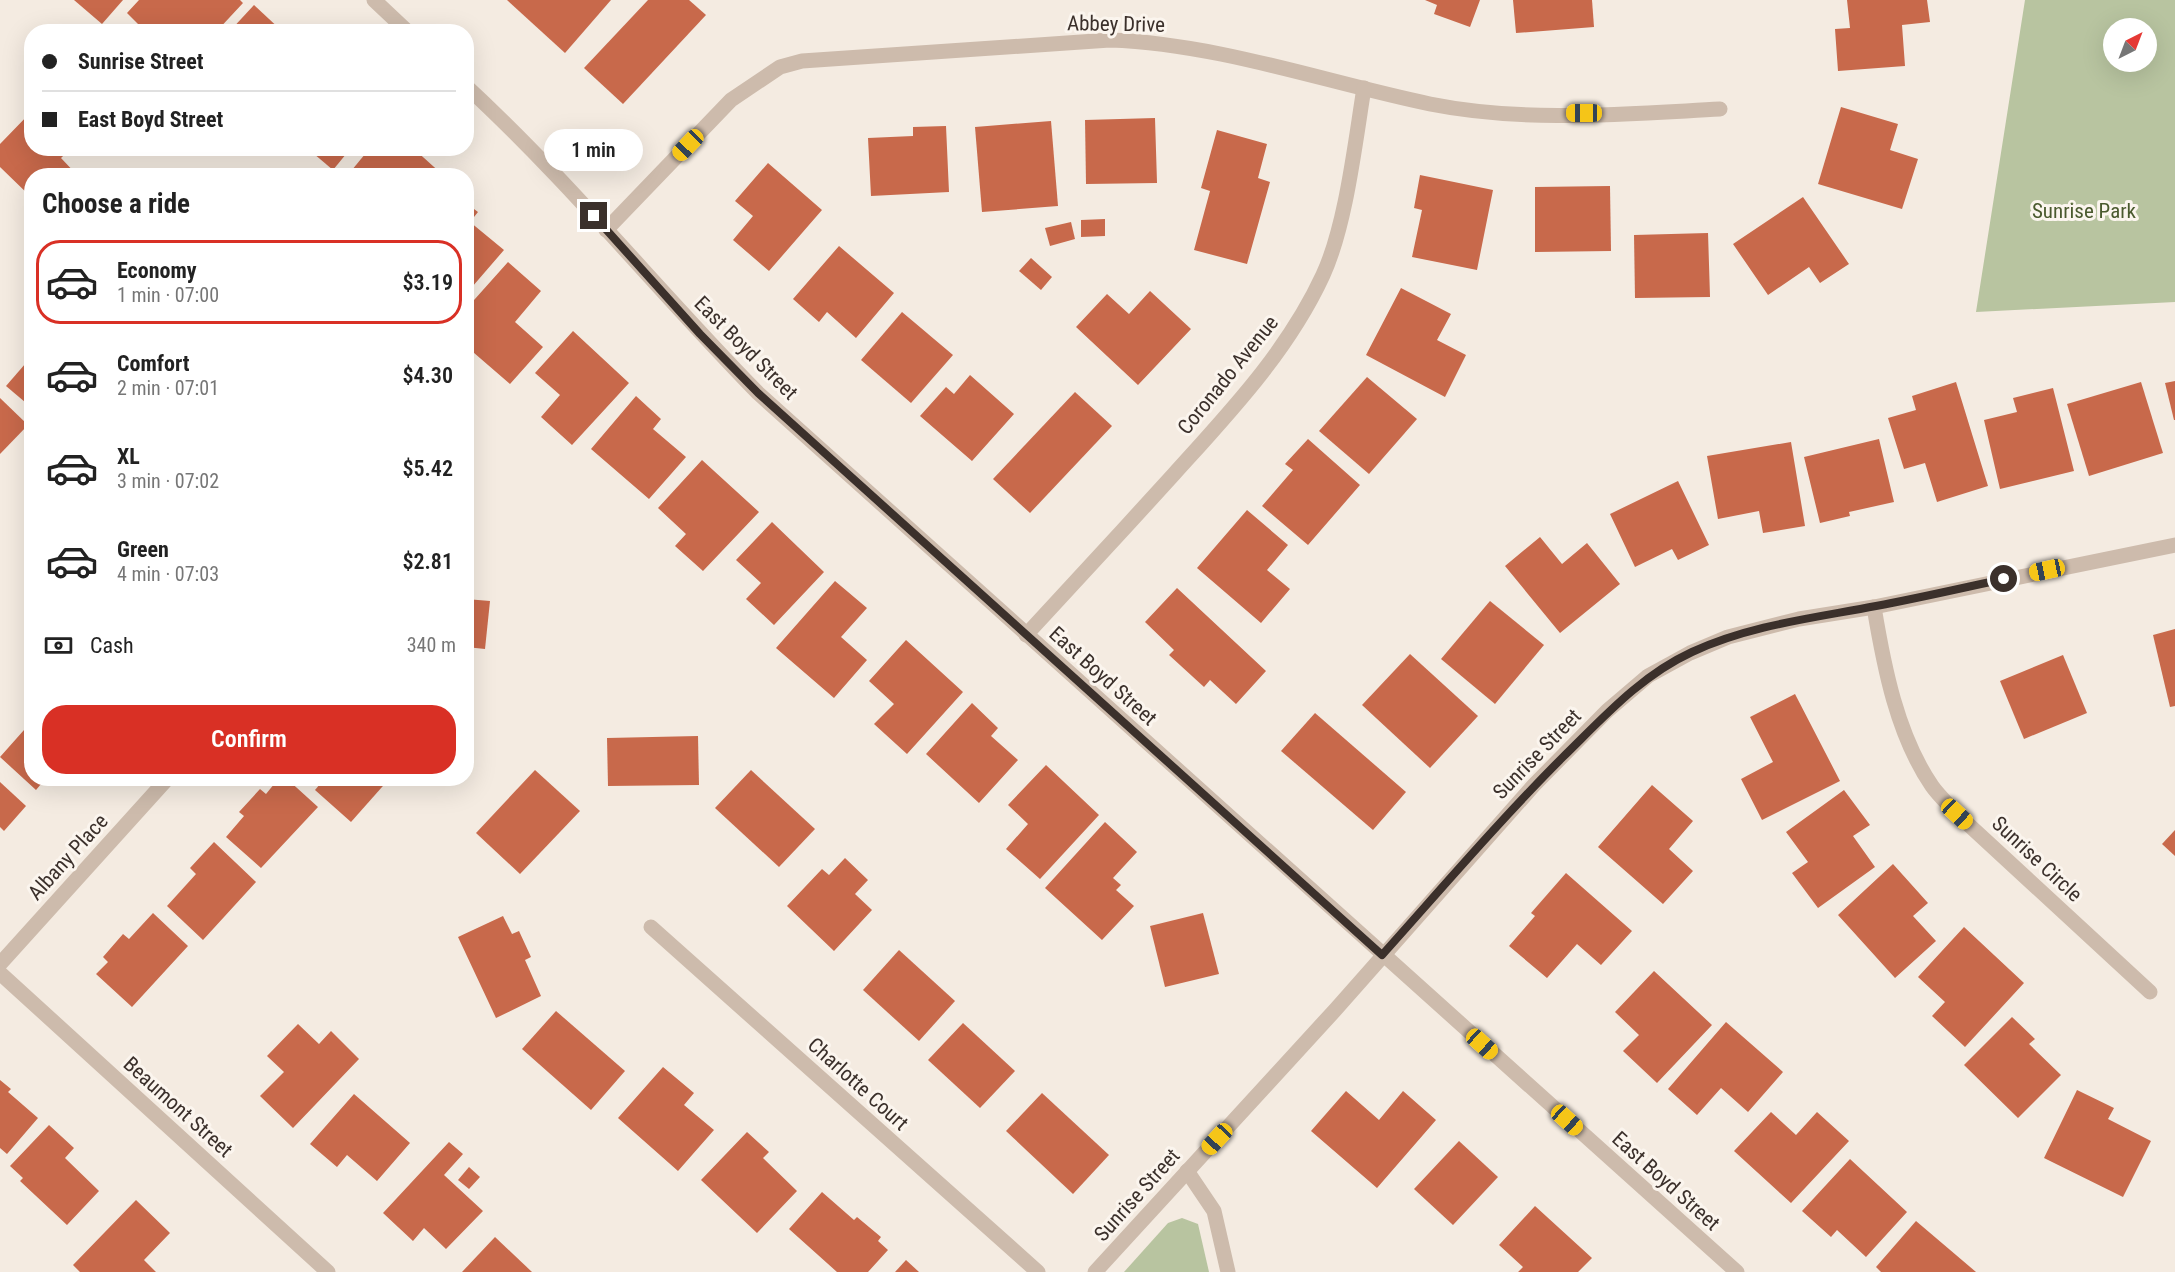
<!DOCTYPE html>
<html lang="en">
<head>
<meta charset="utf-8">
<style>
  :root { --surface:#fff; --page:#f6f6f6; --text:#222; --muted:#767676; --line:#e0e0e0; --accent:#d93025 }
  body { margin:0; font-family:"Roboto Condensed",sans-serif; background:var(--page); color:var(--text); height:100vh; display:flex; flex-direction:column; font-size:22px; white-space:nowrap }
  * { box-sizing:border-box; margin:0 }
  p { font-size:20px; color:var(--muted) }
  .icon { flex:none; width:33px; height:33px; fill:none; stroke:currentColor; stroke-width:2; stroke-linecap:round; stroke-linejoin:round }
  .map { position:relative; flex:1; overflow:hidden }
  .panel { position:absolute; left:24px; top:168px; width:450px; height:618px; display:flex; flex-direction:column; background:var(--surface); border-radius:24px; box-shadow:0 6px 24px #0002 }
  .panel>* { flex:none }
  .guide { position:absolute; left:24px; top:24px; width:450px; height:132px; border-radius:24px; box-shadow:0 6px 24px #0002; display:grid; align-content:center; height:132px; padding:0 18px; background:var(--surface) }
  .needle { width:39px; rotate:42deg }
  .fabs { position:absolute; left:2103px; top:18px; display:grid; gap:12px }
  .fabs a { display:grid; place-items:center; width:54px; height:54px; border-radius:50%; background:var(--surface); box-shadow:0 6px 24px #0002; font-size:30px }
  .end { position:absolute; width:27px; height:27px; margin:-14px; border:8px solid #3b302b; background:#fff; box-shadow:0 0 0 3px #fff }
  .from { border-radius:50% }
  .bubble { position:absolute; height:42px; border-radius:21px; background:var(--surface); box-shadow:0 6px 24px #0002; font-size:20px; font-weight:600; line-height:42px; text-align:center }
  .car { position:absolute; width:18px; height:36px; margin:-18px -9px; border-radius:8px; box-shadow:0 0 4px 2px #0007; background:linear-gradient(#f5c518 24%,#345 0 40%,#f5c518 0 76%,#345 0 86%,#f5c518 0) }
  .guide b { display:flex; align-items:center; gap:21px; height:57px; font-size:22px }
  .guide b+b { border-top:2px solid var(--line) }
  .guide i { width:15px; height:15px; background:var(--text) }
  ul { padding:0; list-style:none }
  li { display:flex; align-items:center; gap:18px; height:84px; margin:0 12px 9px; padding:0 6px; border:3px solid transparent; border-radius:24px }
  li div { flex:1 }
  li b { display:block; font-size:22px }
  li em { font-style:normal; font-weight:600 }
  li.current { border-color:var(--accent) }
  li>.icon { width:54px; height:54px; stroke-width:1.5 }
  h2 { padding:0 18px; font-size:27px; line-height:72px }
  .pay { display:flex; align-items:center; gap:15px; height:66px; padding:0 18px; font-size:22px }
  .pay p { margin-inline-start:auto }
  .cta { display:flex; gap:12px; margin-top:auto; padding:12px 18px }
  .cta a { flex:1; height:69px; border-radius:24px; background:var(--accent); color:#fff; font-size:24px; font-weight:600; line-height:69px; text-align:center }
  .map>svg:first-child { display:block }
  .green { fill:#b8c4a0; fill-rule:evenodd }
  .building { fill:#c8694b }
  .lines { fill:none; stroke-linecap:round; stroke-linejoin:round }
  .minor { stroke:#cdbbac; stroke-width:15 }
  .route { stroke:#3b302b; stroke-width:8 }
  .labels { text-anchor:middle; stroke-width:6; stroke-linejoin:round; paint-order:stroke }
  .street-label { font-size:21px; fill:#3b302b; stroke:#fbf5ee }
  .park-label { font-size:21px; fill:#4a5a2e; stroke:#fbf5ee }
</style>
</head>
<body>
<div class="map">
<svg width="2175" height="1272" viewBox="0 0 2175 1272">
  <rect width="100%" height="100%" fill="#f4ebe1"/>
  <g class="green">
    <path d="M2025,0h150v302l-199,10zM2114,28h32v34h-32z"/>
    <path d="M1182,1218l16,6 11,48h-85l44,-49z"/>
  </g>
  <g class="building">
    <path d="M74,0h49l-21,24z"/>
    <path d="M139,0h101l3,3 -27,29h-75l2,-3 -16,-16z"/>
    <path d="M507,0h104l-46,53z"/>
    <path d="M648,0h41l17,15 -83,89 -39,-36z"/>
    <path d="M1425,0h55l-10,27 -36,-13 3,-9z"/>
    <path d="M1513,0h79l2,27 -78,6z"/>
    <path d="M1847,0h80l3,22 -28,3 3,41 -67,5 -3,-42 15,-1z"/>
    <path d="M254,5l29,27h-54z"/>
    <path d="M1841,107l57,17 -8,26 28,9 -16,50 -84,-25z"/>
    <path d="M32,111v37h39l-10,10 17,18h-46v22l-32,-31v-23z"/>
    <path d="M1155,118l2,65 -71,1 -1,-64z"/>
    <path d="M1051,121l7,85 -76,6 -7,-85z"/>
    <path d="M946,126l3,66 -78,4 -3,-58 45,-2v-9z"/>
    <path d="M1217,130l50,14 -9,34 12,4 -23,82 -53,-14 16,-59 -9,-3z"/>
    <path d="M307,148h44l-18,22z"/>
    <path d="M370,148h43l31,28h-97z"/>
    <path d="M768,163l54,47 -53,61 -36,-31 20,-24 -18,-15z"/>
    <path d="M1420,175l73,15 -16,80 -65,-13 10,-47 -8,-2z"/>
    <path d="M1610,186l1,65 -76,1v-65z"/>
    <path d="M1803,197l46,67 -29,19 -11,-16 -41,28 -35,-51z"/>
    <path d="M466,203l12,9 -8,10 34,28 -38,44z"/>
    <path d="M1105,219v17l-24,1v-17z"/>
    <path d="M1071,222l4,17 -25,7 -5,-18z"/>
    <path d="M1708,233l2,64 -75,1 -1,-63z"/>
    <path d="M839,246l55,47 -38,45 -29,-26 -8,10 -26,-23z"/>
    <path d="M1031,258l21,19 -11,13 -22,-19z"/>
    <path d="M508,262l33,29 -26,31 28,25 -33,37 -44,-38v-37z"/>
    <path d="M1401,288l50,26 -14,26 29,15 -21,42 -79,-42z"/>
    <path d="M1150,291l41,38 -53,56 -62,-58 31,-33 22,20z"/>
    <path d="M902,312l51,43 -42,48 -50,-43z"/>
    <path d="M573,331l56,52 -57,62 -31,-28 19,-22 -25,-22z"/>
    <path d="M32,356v52l-26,-22z"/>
    <path d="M970,375l44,39 -42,47 -52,-45 26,-29 8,7z"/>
    <path d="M1367,377l50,42 -48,55 -50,-43z"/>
    <path d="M2175,381v39h-1l-9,-37z"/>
    <path d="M1956,382l32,104 -51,16 -12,-39 -21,6 -16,-51 28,-8 -4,-14z"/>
    <path d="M2141,382l22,71 -74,23 -22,-72z"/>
    <path d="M2053,388l21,83 -74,18 -16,-69 33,-8 -4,-14z"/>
    <path d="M1075,392l37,34 -82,87 -37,-34z"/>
    <path d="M636,396l25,23 -8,10 33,28 -37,42 -58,-50z"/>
    <path d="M0,398l28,27 -28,29z"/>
    <path d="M1308,439l52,46 -52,60 -46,-39 31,-36 -8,-6z"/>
    <path d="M1879,439l15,63 -45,10 1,4 -30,7 -16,-66z"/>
    <path d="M1791,442l14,84 -42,7 -4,-22 -41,8 -11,-63z"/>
    <path d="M702,460l57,52 -56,59 -28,-25 11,-12 -28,-26z"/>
    <path d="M1678,481l31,64 -31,15 -6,-11 -37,18 -25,-53z"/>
    <path d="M1247,510l41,35 -21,25 23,19 -29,34 -64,-55z"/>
    <path d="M772,522l52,50 -50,53 -28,-26 15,-16 -25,-23z"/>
    <path d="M1540,537l22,27 25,-21 33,41 -60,49 -55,-67z"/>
    <path d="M835,581l32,27 -26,29 26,23 -33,38 -58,-50z"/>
    <path d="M1177,588l89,83 -30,33 -26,-24 -6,7 -35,-32 5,-5 -29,-28z"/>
    <path d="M466,599l24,2 -5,48 -19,-2z"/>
    <path d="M1490,601l54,44 -49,59 -54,-45z"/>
    <path d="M2175,629v77l-5,1 -17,-72z"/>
    <path d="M906,640l57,52 -56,62 -33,-30 20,-20 -25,-23z"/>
    <path d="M1410,654l68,62 -48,52 -68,-63z"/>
    <path d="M2063,655l24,58 -63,26 -24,-58z"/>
    <path d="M1795,694l45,87 -78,39 -21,-41 32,-17 -23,-45z"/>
    <path d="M972,703l26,25 -7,8 27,24 -39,43 -53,-49z"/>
    <path d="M1315,713l91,79 -33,38 -92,-79z"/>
    <path d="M32,721v57h14l-10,12 -36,-33z"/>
    <path d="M698,736l1,49 -91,1 -1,-48z"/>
    <path d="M1046,765l53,50 -59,64 -34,-30 22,-25 -20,-19z"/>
    <path d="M535,770l45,41 -60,63 -44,-41z"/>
    <path d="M751,770l64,59 -36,38 -64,-59z"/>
    <path d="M279,778h7l32,29 -57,61 -35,-31 18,-21 -5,-4 21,-23 6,5z"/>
    <path d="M325,778h65l-39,44 -36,-32z"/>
    <path d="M0,782l26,24 -22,25 -4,-4z"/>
    <path d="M1652,785l41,36 -24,28 24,22 -30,33 -65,-57z"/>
    <path d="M1844,790l26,35 -17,11 22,31 -57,41 -26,-35 16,-11 -22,-30z"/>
    <path d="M1105,822l32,30 -24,26 8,7 -5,5 18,16 -32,34 -57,-52z"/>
    <path d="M2175,830v26l-13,-12z"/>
    <path d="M214,842l42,40 -53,58 -36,-34 29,-32 -6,-6z"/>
    <path d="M845,858l23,22 -13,14 17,16 -38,41 -47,-45 35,-37 7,6z"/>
    <path d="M1893,864l35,39 -15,13 23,25 -41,37 -57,-63z"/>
    <path d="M1566,873l66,58 -31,34 -24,-21 -30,34 -38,-32 26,-30 -4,-3z"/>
    <path d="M153,913l35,33 -56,61 -36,-33 12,-12 -5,-5 20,-23 6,5z"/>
    <path d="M1203,913l16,61 -54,13 -15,-61z"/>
    <path d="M503,916l9,18 7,-3 12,26 -6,3 16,36 -45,22 -38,-81z"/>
    <path d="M1964,927l60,56 -59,64 -33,-31 13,-14 -27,-25z"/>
    <path d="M899,950l56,51 -36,40 -56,-51z"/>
    <path d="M1654,971l58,54 -55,58 -34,-32 16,-16 -24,-23z"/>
    <path d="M556,1011l69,60 -34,39 -69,-61z"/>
    <path d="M2012,1017l23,22 -6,5 32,31 -43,43 -54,-53z"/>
    <path d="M1726,1022l57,50 -35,40 -27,-24 -24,27 -29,-26z"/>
    <path d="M963,1023l52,48 -35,37 -52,-48z"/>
    <path d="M298,1024l21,20 12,-13 28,28 -66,69 -33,-32 24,-24 -17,-16z"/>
    <path d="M663,1067l31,26 -10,12 30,25 -36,41 -60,-53z"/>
    <path d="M0,1080l11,9 -3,3 30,26 -31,36 -7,-6z"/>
    <path d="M2077,1090l37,18 -6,11 43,22 -28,56 -79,-39z"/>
    <path d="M1346,1091l33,29 24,-29 33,29 -59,68 -66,-57z"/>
    <path d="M1042,1093l67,62 -36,39 -67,-63z"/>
    <path d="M354,1094l56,49 -33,38 -30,-26 -10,12 -27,-23z"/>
    <path d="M1771,1112l25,23 21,-23 32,29 -58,62 -57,-52z"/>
    <path d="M49,1125l25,23 -9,10 34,33 -32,34 -47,-44 3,-3 -13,-12z"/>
    <path d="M747,1132l22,20 -6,6 34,33 -40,42 -56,-53z"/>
    <path d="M1459,1141l39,36 -45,48 -39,-36z"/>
    <path d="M449,1142l14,12 -19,21 39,36 -37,38 -22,-21 -11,13 -30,-28z"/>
    <path d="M1850,1159l57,53 -41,45 -29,-27 -6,7 -29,-26z"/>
    <path d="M469,1167l11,10 -11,12 -11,-9z"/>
    <path d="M822,1192l32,28 3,-3 24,20 -3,4 10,9 -20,22h-31l-48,-43z"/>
    <path d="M136,1200l34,33 -26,27 12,12h-76l-7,-7z"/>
    <path d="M1535,1206l57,52 -14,14h-60l5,-5 -24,-22z"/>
    <path d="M1916,1221l60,51h-95l-5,-5z"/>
    <path d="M495,1237l37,35h-70z"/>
    <path d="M906,1260l13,12h-24z"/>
  </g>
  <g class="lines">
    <g class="minor">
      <path d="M374,0l34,32"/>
      <path d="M466,86c104,96 193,206 292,307l979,879"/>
      <path d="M606,230l125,-130 49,-33 22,-6 308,-21c109,4 214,42 320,64 95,19 195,10 290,5"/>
      <path d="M1874,607c10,60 23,128 58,179 7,10 17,19 25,28l193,178"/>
      <path d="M1026,635c50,-54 99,-107 148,-161 56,-62 114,-123 149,-199 23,-50 32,-132 41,-187"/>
      <path d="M651,927l387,345"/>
      <path d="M0,964l168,-186"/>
      <path d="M0,973l328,299"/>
      <path d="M1187,1171l27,40 14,61"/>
      <path d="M1095,1272l241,-263 198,-224 73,-74 41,-35 42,-23 38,-16 71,-18 75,-12 301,-62"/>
    </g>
  </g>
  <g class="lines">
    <path class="route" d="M594,216l106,118 58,59 624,562c60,-67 118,-135 181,-198 40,-39 77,-81 129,-105 58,-27 122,-34 184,-46 43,-8 86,-18 128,-27"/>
  </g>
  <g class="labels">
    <g class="street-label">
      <text transform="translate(1116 24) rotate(1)" y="7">Abbey Drive</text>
      <text transform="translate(746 348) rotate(45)" y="7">East Boyd Street</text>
      <text transform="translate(1228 375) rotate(-51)" y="7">Coronado Avenue</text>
      <text transform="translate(1103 676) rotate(42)" y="7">East Boyd Street</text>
      <text transform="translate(1537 754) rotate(-46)" y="7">Sunrise Street</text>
      <text transform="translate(68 857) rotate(-48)" y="7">Albany Place</text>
      <text transform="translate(2037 859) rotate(43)" y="7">Sunrise Circle</text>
      <text transform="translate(858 1084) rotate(42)" y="7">Charlotte Court</text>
      <text transform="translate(178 1107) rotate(42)" y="7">Beaumont Street</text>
      <text transform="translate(1666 1181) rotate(42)" y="7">East Boyd Street</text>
      <text transform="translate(1137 1195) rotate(-48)" y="7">Sunrise Street</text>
    </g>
    <g class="park-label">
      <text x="2084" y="218">Sunrise Park</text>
    </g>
  </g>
</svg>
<div class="fabs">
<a><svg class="needle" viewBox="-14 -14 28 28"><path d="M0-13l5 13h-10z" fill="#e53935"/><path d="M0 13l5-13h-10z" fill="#767676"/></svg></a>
</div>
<i class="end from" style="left:2004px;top:579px"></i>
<i class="end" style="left:594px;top:216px"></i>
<div class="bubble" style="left:544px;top:129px;width:99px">1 min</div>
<i class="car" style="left:1584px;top:113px;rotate:270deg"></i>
<i class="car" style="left:688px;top:145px;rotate:224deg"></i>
<i class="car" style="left:2047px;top:570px;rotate:258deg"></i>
<i class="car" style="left:1957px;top:814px;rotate:133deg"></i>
<i class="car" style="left:1482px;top:1044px;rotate:132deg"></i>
<i class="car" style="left:1567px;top:1120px;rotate:132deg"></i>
<i class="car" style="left:1217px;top:1139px;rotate:223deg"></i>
<div class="guide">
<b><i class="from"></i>Sunrise Street</b>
<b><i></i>East Boyd Street</b>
</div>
<section class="panel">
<h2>Choose a ride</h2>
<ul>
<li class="current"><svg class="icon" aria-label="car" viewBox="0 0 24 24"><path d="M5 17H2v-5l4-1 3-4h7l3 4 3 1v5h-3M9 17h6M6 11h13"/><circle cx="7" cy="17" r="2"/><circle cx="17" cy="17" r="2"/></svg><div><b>Economy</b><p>1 min · 07:00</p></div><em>$3.19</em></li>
<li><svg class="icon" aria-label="car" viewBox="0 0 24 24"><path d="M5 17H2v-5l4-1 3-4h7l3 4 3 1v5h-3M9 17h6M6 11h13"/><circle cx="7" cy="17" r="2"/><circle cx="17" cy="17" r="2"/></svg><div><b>Comfort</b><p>2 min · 07:01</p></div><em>$4.30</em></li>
<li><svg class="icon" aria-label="car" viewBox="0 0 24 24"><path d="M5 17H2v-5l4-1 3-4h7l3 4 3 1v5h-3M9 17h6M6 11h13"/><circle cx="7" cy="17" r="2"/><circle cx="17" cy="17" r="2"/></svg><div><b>XL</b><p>3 min · 07:02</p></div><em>$5.42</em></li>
<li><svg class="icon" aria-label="car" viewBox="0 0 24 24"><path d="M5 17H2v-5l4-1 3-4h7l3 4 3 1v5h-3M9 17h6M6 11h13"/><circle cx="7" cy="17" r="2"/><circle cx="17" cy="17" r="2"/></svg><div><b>Green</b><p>4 min · 07:03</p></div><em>$2.81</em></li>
</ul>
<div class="pay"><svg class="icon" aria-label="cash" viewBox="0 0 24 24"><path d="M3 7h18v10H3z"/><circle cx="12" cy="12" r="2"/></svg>Cash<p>340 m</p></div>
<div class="cta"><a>Confirm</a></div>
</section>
</div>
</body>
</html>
